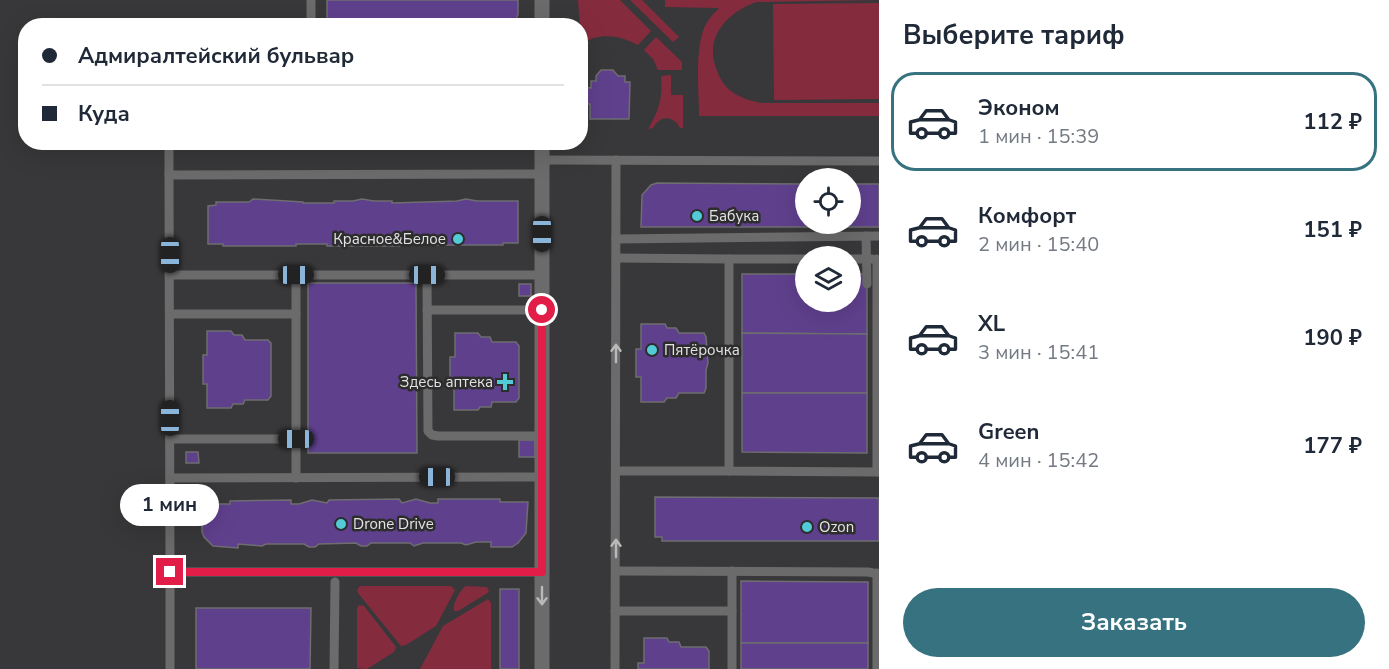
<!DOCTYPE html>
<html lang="ru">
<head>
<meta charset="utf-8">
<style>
  :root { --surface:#fff; --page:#f6f6f7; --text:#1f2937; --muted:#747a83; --line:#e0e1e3; --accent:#36727f }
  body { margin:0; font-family:"Nunito Sans",sans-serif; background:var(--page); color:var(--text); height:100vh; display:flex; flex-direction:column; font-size:22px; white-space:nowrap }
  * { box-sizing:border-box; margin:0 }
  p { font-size:20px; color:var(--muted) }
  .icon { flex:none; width:33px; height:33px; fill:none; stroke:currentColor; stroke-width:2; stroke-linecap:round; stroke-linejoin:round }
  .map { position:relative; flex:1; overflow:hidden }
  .details { display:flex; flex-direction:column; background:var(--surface); width:510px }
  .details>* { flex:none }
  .top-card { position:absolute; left:18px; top:18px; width:570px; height:132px; border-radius:24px; box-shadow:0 6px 24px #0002; display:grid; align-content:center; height:132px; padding:0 24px; background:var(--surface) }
  .tools { position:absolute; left:795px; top:168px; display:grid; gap:12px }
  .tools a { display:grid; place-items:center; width:66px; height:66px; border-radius:50%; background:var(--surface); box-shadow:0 6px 24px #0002; font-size:30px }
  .end { position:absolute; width:27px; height:27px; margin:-14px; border:8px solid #e11d48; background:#fff; box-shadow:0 0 0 3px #fff }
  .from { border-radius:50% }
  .bubble { position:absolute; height:42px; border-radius:21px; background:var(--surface); box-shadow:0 6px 24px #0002; font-size:20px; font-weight:700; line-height:42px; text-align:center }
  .car { position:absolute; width:18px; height:36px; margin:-18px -9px; border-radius:8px; box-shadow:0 0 4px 2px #0007; background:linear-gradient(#222 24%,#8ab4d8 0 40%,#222 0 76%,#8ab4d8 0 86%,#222 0) }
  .top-card b { display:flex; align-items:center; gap:21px; height:57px; font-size:22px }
  .top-card b+b { border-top:2px solid var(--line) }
  .top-card i { width:15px; height:15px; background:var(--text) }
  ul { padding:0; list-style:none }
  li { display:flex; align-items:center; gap:18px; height:99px; margin:0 12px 9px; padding:0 12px; border:3px solid transparent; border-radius:24px }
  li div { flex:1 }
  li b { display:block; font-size:22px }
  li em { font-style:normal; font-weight:700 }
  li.active { border-color:var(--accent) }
  li>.icon { width:54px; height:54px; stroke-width:1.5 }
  h2 { padding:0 24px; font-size:27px; line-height:72px }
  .button { display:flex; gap:12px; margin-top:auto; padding:12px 24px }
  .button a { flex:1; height:69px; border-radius:36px; background:var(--accent); color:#fff; font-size:24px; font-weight:700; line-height:69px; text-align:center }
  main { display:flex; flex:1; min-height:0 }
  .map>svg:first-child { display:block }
  .green { fill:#842c3e }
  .building { fill:#5f408d; stroke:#6e6d6f; stroke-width:1.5 }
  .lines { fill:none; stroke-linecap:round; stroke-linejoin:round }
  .lane { stroke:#6c6b6b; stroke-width:9 }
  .street { stroke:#6c6b6b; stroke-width:15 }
  .oneway { stroke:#bab9ba }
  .route { stroke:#e11d48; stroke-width:8 }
  .poi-dot { fill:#52cbd7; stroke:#2e2d2e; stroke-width:2 }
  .labels { text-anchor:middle; stroke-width:5; stroke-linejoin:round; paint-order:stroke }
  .poi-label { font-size:15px; fill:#e4e3e4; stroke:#2e2d2e; text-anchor:start }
</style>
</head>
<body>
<main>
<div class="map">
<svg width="879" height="669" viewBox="0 0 879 669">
  <rect width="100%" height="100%" fill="#383739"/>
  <g class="green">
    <path d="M578,0h42l31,31 -13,14c-19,-10 -38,-13 -57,-1z"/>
    <path d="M630,0h12l37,37 -6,5z"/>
    <path d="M665,0h214l-122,2c-28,9 -53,34 -41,66 3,9 8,18 15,23 9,7 20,10 31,12h117v13h-180c0,-25 -4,-61 4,-85 3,-9 9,-16 16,-23l-54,-1z"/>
    <path d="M879,3v96l-105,1 -1,-96z"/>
    <path d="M656,37l26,25v8h-24l-5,-11 -9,-9z"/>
    <path d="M671,75v20h12v33h-3c-7,-13 -20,-13 -27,0l-5,1c11,-18 15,-32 13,-53z"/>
    <path d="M360,586h91l4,4 -19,36 -30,19 -5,1 -43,-53 -1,-3z"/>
    <path d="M466,586l21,1 2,5 -31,19h-4c-2,-7 6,-21 12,-25z"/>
    <path d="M488,599l3,4v66h-71l23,-43z"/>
    <path d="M359,605l5,1 32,41 -2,5 -27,17 -10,-1v-60z"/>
  </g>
  <g class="building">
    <path d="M327,0h191v14l-4,12h-184l-3,-9z"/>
    <path d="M601,70h12l5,6h7v6h5l-1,37h-39v-15h-5v-17l6,1v-7h5v-5z"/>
    <path d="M657,183l149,1v40h44v-40h29v43h-238l1,-32 9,-10z"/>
    <path d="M253,199l50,3v1h31v-2h19l9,-2 12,2h18v2l65,-2 9,-2 11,2h41v42h-15v2h-72v-2h-31v3h-73v-2h-31v2h-73v-2h-15v-38l8,-1v-3h33z"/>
    <path d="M742,274h64v28h44v-28h17v60l-125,-1z"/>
    <path d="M308,283h108l1,170h-109z"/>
    <rect x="519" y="284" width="12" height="12"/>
    <path d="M641,324h24l2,4h9l3,5h25l2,4 2,26 -2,7v18l-2,5h-25l-3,5h-9l-3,4h-23v-25h-5v-28h5z"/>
    <path d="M207,331h24l3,4h8l3,5h23l3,3v53l-3,4h-23l-2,4h-10l-2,4h-24v-24h-4v-29h4z"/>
    <path d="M455,333h23l3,4h9l2,5h24l3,4v52l-3,4h-24l-1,5h-11l-2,3h-24v-24h-4v-29h5z"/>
    <path d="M742,333l125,1v59h-125z"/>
    <path d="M742,393h125v60l-125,-1z"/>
    <rect x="519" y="440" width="16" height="17"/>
    <path d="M186,452h12l1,11h-13z"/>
    <path d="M655,497l224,1v43h-217v-4h-7z"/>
    <path d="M399,499l3,4 14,-4 14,4h8v-4h62v3h28l-2,31 -8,10 -6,4h-21v-5h-15l-10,3 -5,-2h-38l-9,3 -4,-3h-39l-4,3h-6l-5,-3 -37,1 -4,3h-6l-5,-3h-38l-4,2 -24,-2v4l-25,-2 -9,-9 -2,-5v-28h28v-3l61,-1v4h8l13,-4 15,3 2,-3z"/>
    <path d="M741,581l127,1v61h-127z"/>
    <rect x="500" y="589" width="19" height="80"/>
    <path d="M196,608h115l-1,61h-114z"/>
    <path d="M644,638h23l2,4h10l2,5h25l3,4v18h-71v-6h6z"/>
    <rect x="741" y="643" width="127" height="26"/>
  </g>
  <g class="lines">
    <g class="lane">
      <path d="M311,0v26"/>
      <path d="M169,142v33"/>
      <path d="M542,160l337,1"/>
      <path d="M542,174l-373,1 1,397h372"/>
      <path d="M866,236l1,48"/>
      <path d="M616,239l263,-3"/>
      <path d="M616,258l113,1"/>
      <path d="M806,259h-77v212l150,1"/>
      <path d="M850,259h22"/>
      <path d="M169,275h373"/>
      <path d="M296,275v203"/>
      <path d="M427,275l1,156 4,4 6,1h104"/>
      <path d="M427,310h115"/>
      <path d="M170,314h126"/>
      <path d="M170,439h126"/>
      <path d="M616,471h113"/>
      <path d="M877,472v-213"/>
      <path d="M170,478l372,-1"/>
      <path d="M616,571l252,1 11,2"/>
      <path d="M615,611h117"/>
      <path d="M170,669v-97"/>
      <path d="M334,669l1,-87"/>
      <path d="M615,669l1,-509"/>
      <path d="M732,669v-98"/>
      <path d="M877,669v-96"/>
    </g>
    <g class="street">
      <path d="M542,0v26"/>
      <path d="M542,142v527"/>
    </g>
  </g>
  <defs><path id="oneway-shaft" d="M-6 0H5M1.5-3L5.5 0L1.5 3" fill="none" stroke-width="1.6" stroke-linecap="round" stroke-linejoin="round" transform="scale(1.5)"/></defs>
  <g class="oneway">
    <use href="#oneway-shaft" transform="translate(616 353) rotate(-90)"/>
    <use href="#oneway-shaft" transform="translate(616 548) rotate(-90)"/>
    <use href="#oneway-shaft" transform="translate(542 596) rotate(90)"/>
  </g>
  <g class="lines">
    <path class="route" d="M170,572h372v-262"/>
  </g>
  <g class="poi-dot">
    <circle cx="697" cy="216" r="6"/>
    <circle cx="458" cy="239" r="6"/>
    <circle cx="652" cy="350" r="6"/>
    <path d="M502 373h6v6h6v6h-6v6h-6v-6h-6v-6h6z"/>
    <circle cx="341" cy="524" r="6"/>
    <circle cx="807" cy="527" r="6"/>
  </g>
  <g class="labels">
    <g class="poi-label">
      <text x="709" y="221">Бабука</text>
      <text x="446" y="244" text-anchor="end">Красное&amp;Белое</text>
      <text x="664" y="355">Пятёрочка</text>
      <text x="493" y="387" text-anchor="end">Здесь аптека</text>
      <text x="353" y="529">Drone Drive</text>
      <text x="819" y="532">Ozon</text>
    </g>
  </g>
</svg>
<div class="tools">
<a><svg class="icon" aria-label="locate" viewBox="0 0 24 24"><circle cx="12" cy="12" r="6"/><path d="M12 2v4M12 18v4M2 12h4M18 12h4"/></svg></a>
<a><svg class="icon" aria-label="layers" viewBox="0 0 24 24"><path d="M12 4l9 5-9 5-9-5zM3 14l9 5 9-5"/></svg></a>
</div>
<i class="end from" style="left:542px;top:310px"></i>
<i class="end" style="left:170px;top:572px"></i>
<div class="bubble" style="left:120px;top:484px;width:99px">1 мин</div>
<i class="car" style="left:542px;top:234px;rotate:180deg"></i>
<i class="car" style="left:170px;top:255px;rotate:180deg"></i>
<i class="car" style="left:296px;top:275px;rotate:90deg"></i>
<i class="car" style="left:427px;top:275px;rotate:90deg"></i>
<i class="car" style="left:170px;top:418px;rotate:0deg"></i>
<i class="car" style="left:296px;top:439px;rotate:270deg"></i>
<i class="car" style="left:437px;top:477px;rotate:270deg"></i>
<div class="top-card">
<b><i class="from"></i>Адмиралтейский бульвар</b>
<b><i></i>Куда</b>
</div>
</div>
<section class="details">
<h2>Выберите тариф</h2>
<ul>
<li class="active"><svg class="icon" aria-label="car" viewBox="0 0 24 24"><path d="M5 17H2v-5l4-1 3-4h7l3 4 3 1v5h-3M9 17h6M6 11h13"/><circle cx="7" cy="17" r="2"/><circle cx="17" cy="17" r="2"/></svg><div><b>Эконом</b><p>1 мин · 15:39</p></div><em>112 ₽</em></li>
<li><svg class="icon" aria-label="car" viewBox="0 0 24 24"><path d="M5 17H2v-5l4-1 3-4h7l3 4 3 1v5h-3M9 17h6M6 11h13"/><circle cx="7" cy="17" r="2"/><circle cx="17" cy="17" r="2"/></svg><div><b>Комфорт</b><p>2 мин · 15:40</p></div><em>151 ₽</em></li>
<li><svg class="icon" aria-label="car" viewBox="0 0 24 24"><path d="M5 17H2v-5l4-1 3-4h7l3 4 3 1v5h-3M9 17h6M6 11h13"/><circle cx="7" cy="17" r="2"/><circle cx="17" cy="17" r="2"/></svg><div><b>XL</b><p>3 мин · 15:41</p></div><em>190 ₽</em></li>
<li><svg class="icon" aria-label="car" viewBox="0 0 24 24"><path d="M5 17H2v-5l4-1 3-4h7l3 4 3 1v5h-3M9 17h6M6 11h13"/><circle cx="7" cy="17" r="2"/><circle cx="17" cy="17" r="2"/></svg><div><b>Green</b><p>4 мин · 15:42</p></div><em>177 ₽</em></li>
</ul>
<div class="button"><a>Заказать</a></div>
</section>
</main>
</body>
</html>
